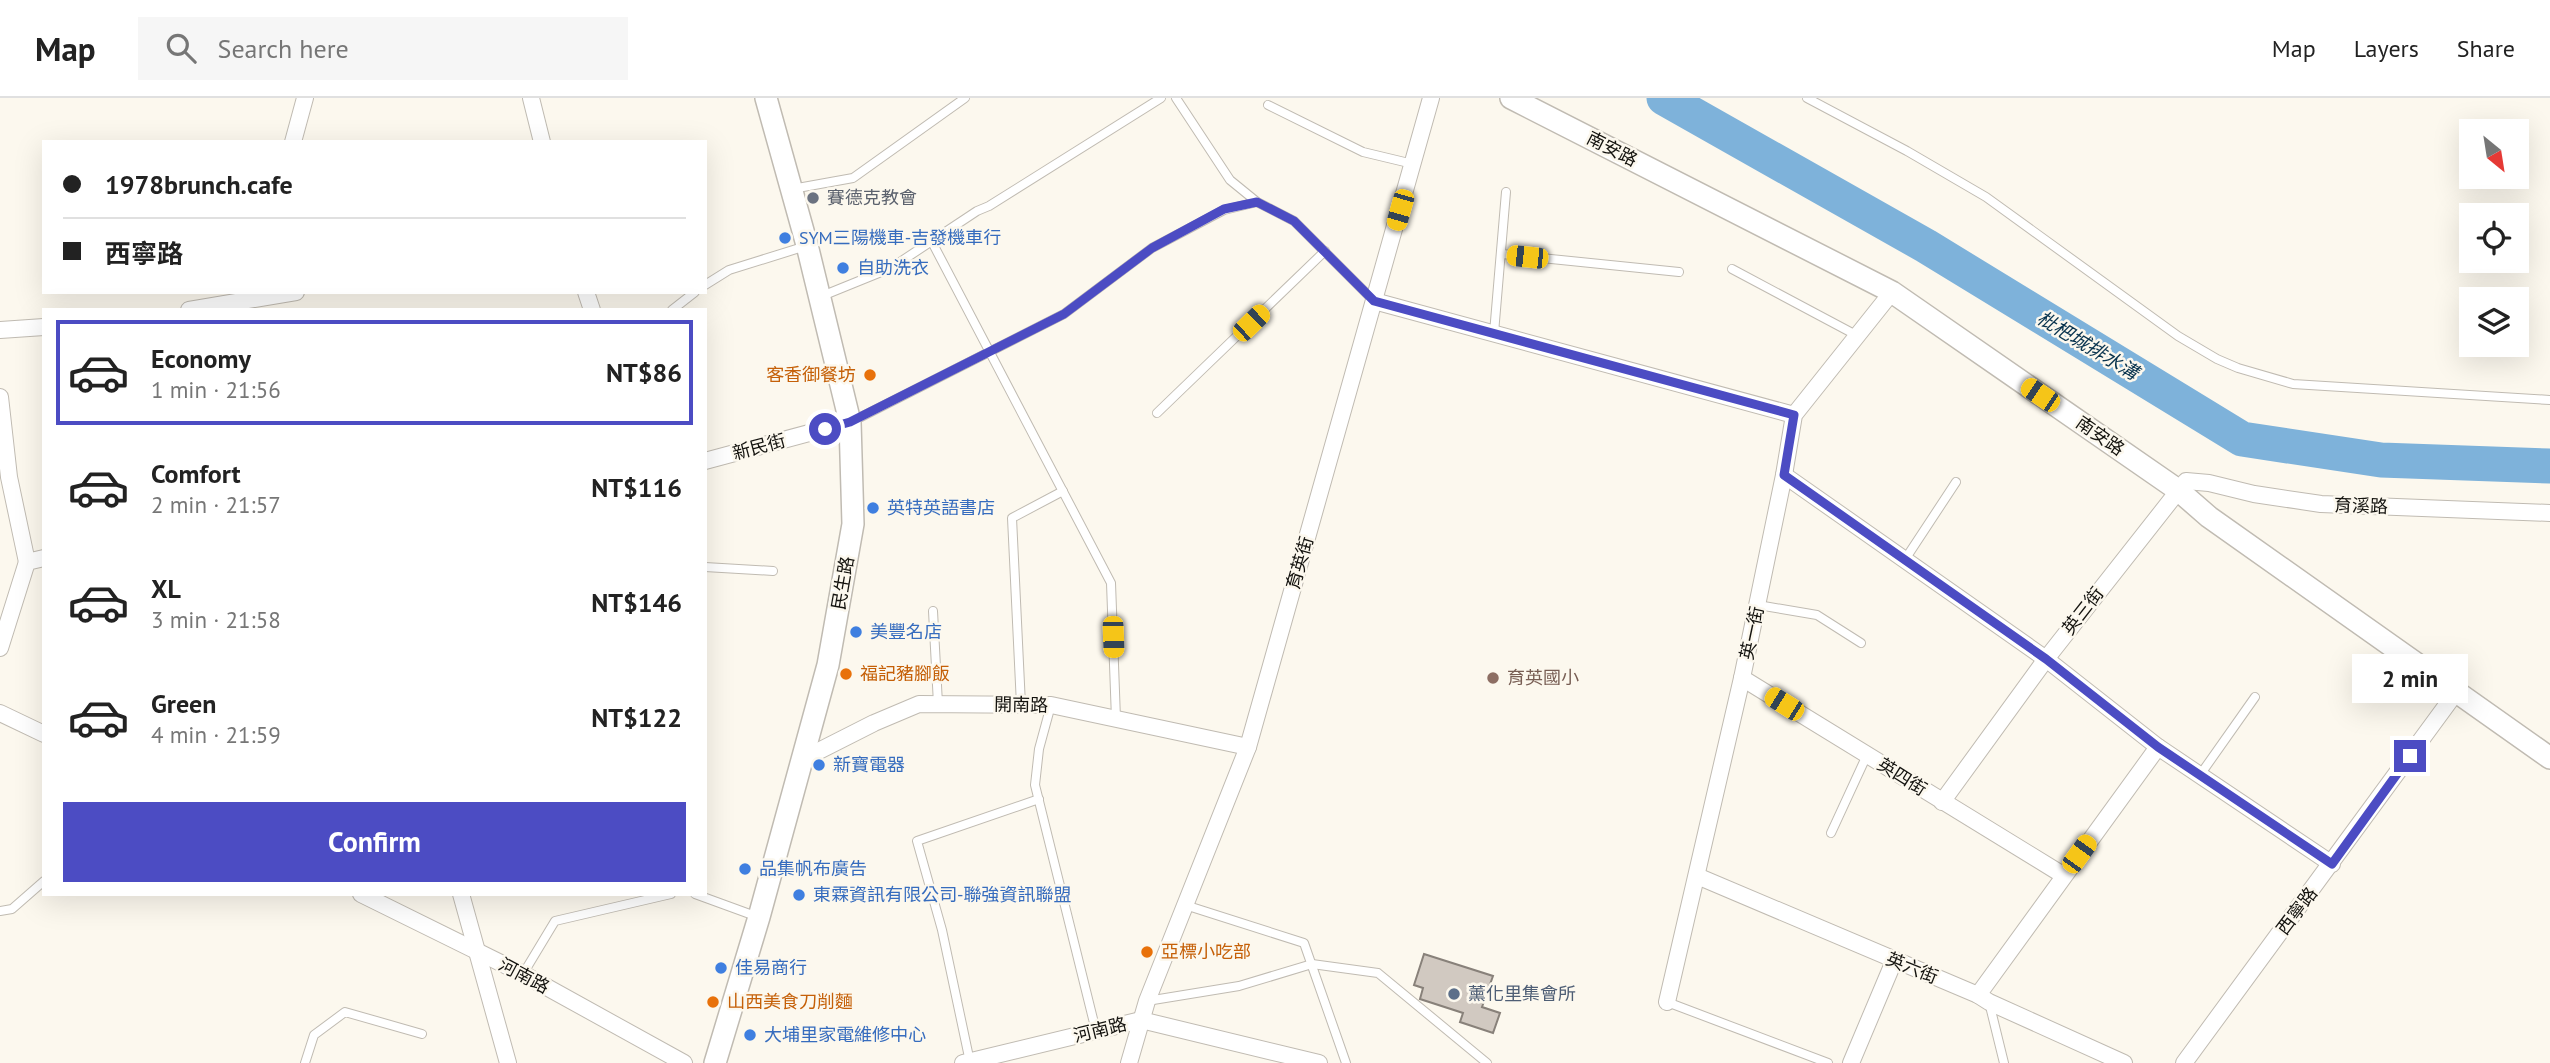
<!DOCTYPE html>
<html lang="en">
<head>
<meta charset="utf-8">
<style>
  :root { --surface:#fff; --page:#f6f6f6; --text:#222; --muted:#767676; --line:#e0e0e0; --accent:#4c4cc3 }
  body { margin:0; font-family:"PT Sans","Noto Sans TC",sans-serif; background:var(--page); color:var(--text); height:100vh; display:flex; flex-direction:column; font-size:26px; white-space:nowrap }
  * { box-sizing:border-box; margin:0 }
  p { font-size:23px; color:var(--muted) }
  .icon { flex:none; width:38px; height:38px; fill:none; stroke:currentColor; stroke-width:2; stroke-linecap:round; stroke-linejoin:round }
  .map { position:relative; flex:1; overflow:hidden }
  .details { position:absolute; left:42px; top:210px; width:665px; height:588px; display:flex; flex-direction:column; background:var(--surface); border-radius:0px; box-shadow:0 7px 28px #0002 }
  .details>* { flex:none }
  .top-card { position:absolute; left:42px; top:42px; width:665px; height:154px; border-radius:0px; box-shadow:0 7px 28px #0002; display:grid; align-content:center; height:154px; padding:0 21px; background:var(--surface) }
  .needle { width:46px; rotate:150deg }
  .controls { position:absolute; left:2459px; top:21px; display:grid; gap:14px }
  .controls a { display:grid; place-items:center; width:70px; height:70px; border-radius:0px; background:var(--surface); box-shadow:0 7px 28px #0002; font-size:35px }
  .end { position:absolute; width:32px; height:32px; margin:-16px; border:9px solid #4c4cc3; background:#fff; box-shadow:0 0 0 4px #fff }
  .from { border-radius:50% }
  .bubble { position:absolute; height:49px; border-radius:0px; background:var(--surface); box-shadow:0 7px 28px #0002; font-size:23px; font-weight:700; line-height:49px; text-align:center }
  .car { position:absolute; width:21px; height:42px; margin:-21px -10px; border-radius:9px; box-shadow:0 0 5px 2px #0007; background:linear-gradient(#f5c518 24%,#345 0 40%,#f5c518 0 76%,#345 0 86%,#f5c518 0) }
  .top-card b { display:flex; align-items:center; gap:24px; height:66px; font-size:26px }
  .top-card b+b { border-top:2px solid var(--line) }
  .top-card i { width:18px; height:18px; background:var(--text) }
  ul { padding:12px 0 0; list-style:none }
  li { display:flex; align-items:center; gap:21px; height:105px; margin:0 14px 10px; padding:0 7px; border:4px solid transparent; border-radius:0px }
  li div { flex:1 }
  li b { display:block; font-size:26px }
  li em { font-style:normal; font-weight:700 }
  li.on { border-color:var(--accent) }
  li>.icon { width:63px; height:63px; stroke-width:1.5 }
  .primary-button { display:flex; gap:14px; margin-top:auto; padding:14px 21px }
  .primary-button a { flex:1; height:80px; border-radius:0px; background:var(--accent); color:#fff; font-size:28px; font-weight:700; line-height:80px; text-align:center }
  header { display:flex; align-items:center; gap:42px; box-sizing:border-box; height:98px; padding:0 35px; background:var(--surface); border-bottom:2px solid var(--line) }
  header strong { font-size:33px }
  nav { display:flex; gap:38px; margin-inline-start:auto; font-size:24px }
  .search { width:490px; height:63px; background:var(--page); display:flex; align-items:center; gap:18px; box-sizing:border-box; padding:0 24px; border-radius:0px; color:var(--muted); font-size:26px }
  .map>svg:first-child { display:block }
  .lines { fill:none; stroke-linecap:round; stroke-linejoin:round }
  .river { stroke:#7eb2da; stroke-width:35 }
  .building { fill:#d1c9c1; stroke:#88817a; stroke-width:2 }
  .lane-casing { stroke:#c0bbb2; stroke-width:10 }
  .street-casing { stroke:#c0bbb2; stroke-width:18 }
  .secondary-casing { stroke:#c0bbb2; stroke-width:24 }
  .lane { stroke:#fff; stroke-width:8 }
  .street { stroke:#fff; stroke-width:16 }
  .secondary { stroke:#fff; stroke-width:21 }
  .route { stroke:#4c4cc3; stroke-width:9 }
  .worship-dot { fill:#6b7280; stroke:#fcf8ee; stroke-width:2.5 }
  .shop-dot { fill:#3f7fe0; stroke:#fcf8ee; stroke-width:2.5 }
  .food-dot { fill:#e8710a; stroke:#fcf8ee; stroke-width:2.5 }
  .education-dot { fill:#8d6e63; stroke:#fcf8ee; stroke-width:2.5 }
  .service-dot { fill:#5c6f8a; stroke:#fcf8ee; stroke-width:2.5 }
  .labels { text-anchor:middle; stroke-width:5; stroke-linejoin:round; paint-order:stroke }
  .street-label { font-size:18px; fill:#14130f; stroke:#fcf8ee }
  .worship-label { font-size:18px; fill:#5b616d; stroke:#fcf8ee; text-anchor:start }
  .shop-label { font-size:18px; fill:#366cbe; stroke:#fcf8ee; text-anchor:start }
  .food-label { font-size:18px; fill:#c56008; stroke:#fcf8ee; text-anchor:start }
  .education-label { font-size:18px; fill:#785e54; stroke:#fcf8ee; text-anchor:start }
  .service-label { font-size:18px; fill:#4e5e75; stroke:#fcf8ee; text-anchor:start }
  .water-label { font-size:19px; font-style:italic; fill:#08334e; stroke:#fcf8ee }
</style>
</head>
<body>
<header>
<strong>Map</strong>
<div class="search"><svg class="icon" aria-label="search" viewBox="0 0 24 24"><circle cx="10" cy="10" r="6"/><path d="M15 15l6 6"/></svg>Search here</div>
<nav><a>Map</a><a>Layers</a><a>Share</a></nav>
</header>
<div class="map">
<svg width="2550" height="965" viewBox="0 0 2550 965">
  <rect width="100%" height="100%" fill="#fcf8ee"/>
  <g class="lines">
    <path class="river" d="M1664,0l262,148 316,193 139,21 169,6"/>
  </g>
  <path class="building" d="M1424,856l69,22 -11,31 18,6 -7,20 -33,-11 3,-9 -43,-14 3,-11 -9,-3z"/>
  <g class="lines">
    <g class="lane-casing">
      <g id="lane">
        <path d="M1176,0l54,82 27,22 37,19 80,80"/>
        <path d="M1807,0l100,53 79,46 192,139 39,23 21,9 55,16 257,16"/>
        <path d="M1268,7l95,47 50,12"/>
        <path d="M792,91l61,-11 112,-80"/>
        <path d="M932,144l179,341 5,136"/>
        <path d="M1502,156l177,18"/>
        <path d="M1732,171l124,66"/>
        <path d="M705,187l24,-15 77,-24"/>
        <path d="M822,198l69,-28 86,-57 12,-5 172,-108"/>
        <path d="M672,212l23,-18"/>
        <path d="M1494,235l12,-141"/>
        <path d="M1157,315l168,-162"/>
        <path d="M853,323l211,-107 88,-66 72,-38 33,-8"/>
        <path d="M1904,463l52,-79"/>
        <path d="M705,469l68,4"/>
        <path d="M1758,507l59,10 44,28"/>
        <path d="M933,513l5,93"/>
        <path d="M1021,607l-9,-187 51,-27"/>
        <path d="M1051,607l-12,44 -4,36 61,246"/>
        <path d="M2200,677l55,-78"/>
        <path d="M1831,735l36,-78"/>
        <path d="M695,796l63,23"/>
        <path d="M1185,807l119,38 42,120"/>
        <path d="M0,813l12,-2 32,-28"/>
        <path d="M523,876l32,-53 116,-27"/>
        <path d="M1147,903l92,-15 73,-22 66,9 109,90"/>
        <path d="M1667,904l161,61"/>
        <path d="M1989,904l15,61"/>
        <path d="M970,964l-28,-132 -25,-89 122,-42"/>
        <path d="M305,965l9,-28 31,-23 77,22"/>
      </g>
    </g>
    <g class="street-casing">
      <g id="street">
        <path d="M531,0l11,44"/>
        <path d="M293,44l12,-44"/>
        <path d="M586,194l6,18"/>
        <path d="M1374,203l420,114"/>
        <path d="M189,212l107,-18"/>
        <path d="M0,232l44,-3"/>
        <path d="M0,299l9,80 18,85"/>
        <path d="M705,363l145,-39"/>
        <path d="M1784,377l262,184 112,88 174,117"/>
        <path d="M0,550l27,-86 17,-4"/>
        <path d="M1742,580l321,197"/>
        <path d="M0,615l44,21"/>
        <path d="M801,662l73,-37 45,-19 132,1 197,42"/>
        <path d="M1942,704l104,-143 140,-178 23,2 45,11 67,10 229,9"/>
        <path d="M1697,778l281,119 11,7 135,61"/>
        <path d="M361,796l162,80 161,89"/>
        <path d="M461,796l47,169"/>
        <path d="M1978,897l180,-248"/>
        <path d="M1667,904l75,-324 42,-203 10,-60 98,-123"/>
        <path d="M963,965l178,-43 178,43"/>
        <path d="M1129,965l18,-62 101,-254 183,-649"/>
        <path d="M1851,965l43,-102"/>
        <path d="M2184,965l273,-372"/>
      </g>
    </g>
    <g class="secondary-casing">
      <g id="secondary">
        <path d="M1511,0l381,194 286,198 31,27 341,241"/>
        <path d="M715,965l44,-146 69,-252 25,-141 -3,-102 -43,-177 -41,-147"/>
      </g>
    </g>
    <use href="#lane" class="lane"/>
    <use href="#street" class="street"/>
    <use href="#secondary" class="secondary"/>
  </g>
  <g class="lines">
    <path class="route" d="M825,331l25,-7 214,-108 88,-66 72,-39 33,-7 37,19 80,80 420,114 -10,60 262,184 112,88 174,117 78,-108"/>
  </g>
  <circle class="worship-dot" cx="813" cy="100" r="7"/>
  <g class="shop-dot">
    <circle cx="785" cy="140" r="7"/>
    <circle cx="843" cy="170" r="7"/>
    <circle cx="873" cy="410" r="7"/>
    <circle cx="856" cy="534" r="7"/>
    <circle cx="819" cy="667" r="7"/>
    <circle cx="745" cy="771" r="7"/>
    <circle cx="799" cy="797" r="7"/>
    <circle cx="721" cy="870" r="7"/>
    <circle cx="750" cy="937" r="7"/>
  </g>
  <g class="food-dot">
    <circle cx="870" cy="277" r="7"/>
    <circle cx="846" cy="576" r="7"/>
    <circle cx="1147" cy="854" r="7"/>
    <circle cx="713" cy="904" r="7"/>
  </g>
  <circle class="education-dot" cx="1493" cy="580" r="7"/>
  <circle class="service-dot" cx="1454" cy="896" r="7"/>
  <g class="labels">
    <g class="street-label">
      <text transform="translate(1612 51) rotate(27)" y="6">南安路</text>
      <text transform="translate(2100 338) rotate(35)" y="6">南安路</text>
      <text transform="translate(759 349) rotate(-15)" y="6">新民街</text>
      <text transform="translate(2361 408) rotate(2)" y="6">育溪路</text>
      <text transform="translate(1300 465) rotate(-74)" y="6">育英街</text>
      <text transform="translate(843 485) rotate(-80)" y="6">民生路</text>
      <text transform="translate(2083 513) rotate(-52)" y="6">英三街</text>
      <text transform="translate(1752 535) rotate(-78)" y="6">英一街</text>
      <text transform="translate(1021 607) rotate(1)" y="6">開南路</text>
      <text transform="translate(1902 679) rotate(32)" y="6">英四街</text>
      <text transform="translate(2297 813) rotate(-53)" y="6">西寧路</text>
      <text transform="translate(1912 870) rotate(22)" y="6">英六街</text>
      <text transform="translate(524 878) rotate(28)" y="6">河南路</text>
      <text transform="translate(1100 932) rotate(-14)" y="6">河南路</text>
    </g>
    <g class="worship-label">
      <text x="827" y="106">賽德克教會</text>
    </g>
    <g class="shop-label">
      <text x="799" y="146">SYM三陽機車-吉發機車行</text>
      <text x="857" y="176">自助洗衣</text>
      <text x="887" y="416">英特英語書店</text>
      <text x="870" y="540">美豐名店</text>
      <text x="833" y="673">新寶電器</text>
      <text x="759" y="777">品集帆布廣告</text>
      <text x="813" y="803">東霖資訊有限公司-聯強資訊聯盟</text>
      <text x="735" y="876">佳易商行</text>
      <text x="764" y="943">大埔里家電維修中心</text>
    </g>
    <g class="food-label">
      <text x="856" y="283" text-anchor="end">客香御餐坊</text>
      <text x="860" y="582">福記豬腳飯</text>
      <text x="1161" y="860">亞標小吃部</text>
      <text x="727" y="910">山西美食刀削麵</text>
    </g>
    <g class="education-label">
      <text x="1507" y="586">育英國小</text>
    </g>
    <g class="service-label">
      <text x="1468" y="902">薰化里集會所</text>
    </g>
    <g class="water-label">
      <text transform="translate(2088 247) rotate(31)" y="7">枇杷城排水溝</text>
    </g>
  </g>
</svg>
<div class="controls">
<a><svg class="needle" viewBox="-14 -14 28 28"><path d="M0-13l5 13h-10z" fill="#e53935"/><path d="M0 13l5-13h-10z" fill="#767676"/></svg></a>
<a><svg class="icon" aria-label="locate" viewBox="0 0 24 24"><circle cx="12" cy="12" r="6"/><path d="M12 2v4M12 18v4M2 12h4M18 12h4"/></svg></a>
<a><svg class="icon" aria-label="layers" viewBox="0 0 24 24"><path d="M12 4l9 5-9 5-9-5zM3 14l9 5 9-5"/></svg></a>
</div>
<i class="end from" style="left:825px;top:331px"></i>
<i class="end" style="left:2410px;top:658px"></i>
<div class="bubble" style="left:2352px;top:556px;width:116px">2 min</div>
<i class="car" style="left:1400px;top:112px;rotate:196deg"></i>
<i class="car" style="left:1527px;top:159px;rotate:276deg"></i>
<i class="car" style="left:1251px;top:225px;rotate:46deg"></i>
<i class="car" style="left:2040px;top:297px;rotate:304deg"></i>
<i class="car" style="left:1113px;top:539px;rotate:178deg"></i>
<i class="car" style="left:1784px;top:606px;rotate:302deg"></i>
<i class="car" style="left:2079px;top:756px;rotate:36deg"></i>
<div class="top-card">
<b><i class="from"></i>1978brunch.cafe</b>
<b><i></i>西寧路</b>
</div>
<section class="details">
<ul>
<li class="on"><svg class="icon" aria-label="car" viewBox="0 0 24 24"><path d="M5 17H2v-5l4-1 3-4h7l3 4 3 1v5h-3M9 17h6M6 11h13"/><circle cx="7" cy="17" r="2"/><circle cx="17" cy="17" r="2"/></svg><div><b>Economy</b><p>1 min · 21:56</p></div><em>NT$86</em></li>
<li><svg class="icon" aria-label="car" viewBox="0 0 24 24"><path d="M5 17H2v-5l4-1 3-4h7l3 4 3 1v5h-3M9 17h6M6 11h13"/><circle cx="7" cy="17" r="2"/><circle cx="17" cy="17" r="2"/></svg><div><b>Comfort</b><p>2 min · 21:57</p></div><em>NT$116</em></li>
<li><svg class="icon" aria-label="car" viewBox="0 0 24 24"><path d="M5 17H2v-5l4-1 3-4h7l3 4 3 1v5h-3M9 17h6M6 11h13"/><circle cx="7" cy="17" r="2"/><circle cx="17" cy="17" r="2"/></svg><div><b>XL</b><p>3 min · 21:58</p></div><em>NT$146</em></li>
<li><svg class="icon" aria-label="car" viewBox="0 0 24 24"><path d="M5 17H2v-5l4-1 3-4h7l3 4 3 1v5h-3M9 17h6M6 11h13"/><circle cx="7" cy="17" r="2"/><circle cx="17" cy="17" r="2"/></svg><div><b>Green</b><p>4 min · 21:59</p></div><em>NT$122</em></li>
</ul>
<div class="primary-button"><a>Confirm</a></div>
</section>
</div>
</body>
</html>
